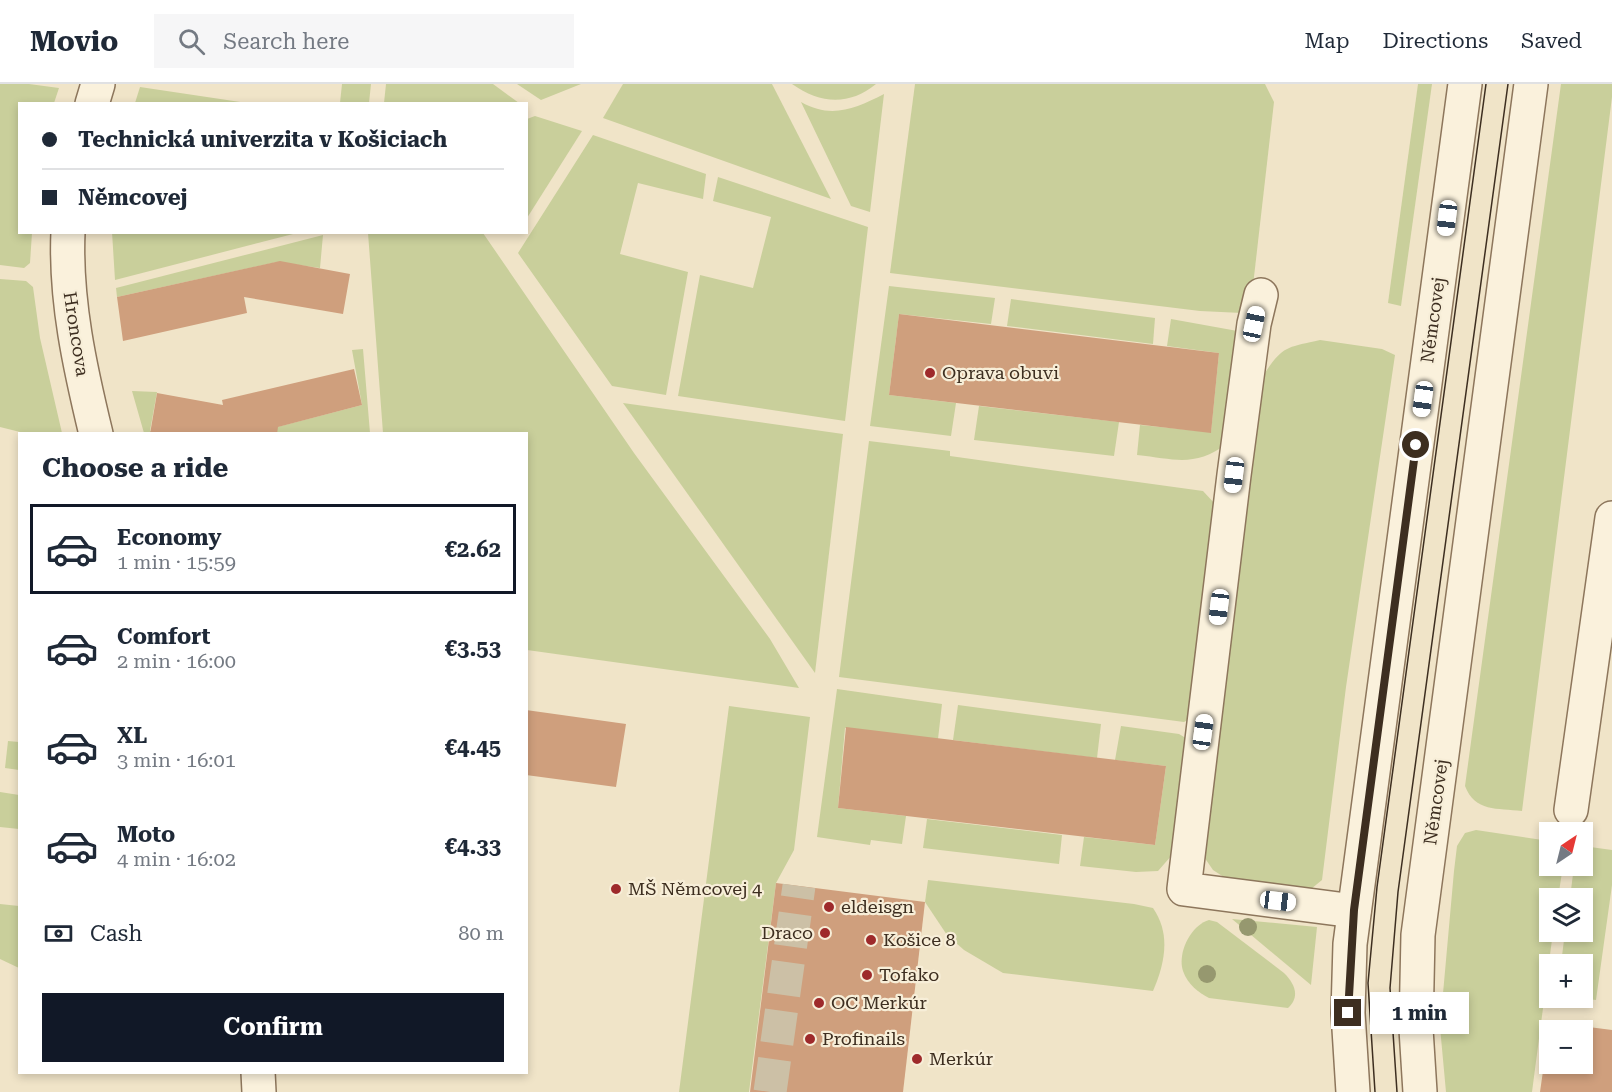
<!DOCTYPE html>
<html lang="en">
<head>
<meta charset="utf-8">
<style>
  :root { --surface:#fff; --page:#f6f6f7; --text:#1f2937; --muted:#747a83; --line:#e0e1e3; --accent:#111827 }
  body { margin:0; font-family:"Roboto Serif",serif; background:var(--page); color:var(--text); height:100vh; display:flex; flex-direction:column; font-size:22px; white-space:nowrap }
  * { box-sizing:border-box; margin:0 }
  p { font-size:20px; color:var(--muted) }
  .icon { flex:none; width:33px; height:33px; fill:none; stroke:currentColor; stroke-width:2; stroke-linecap:round; stroke-linejoin:round }
  .map { position:relative; flex:1; overflow:hidden }
  .drawer { position:absolute; left:18px; top:348px; width:510px; height:642px; display:flex; flex-direction:column; background:var(--surface); border-radius:0px; box-shadow:0 3px 9px #0003 }
  .drawer>* { flex:none }
  .guide { position:absolute; left:18px; top:18px; width:510px; height:132px; border-radius:0px; box-shadow:0 3px 9px #0003; display:grid; align-content:center; height:132px; padding:0 24px; background:var(--surface) }
  .needle { width:39px; rotate:35deg }
  .fabs { position:absolute; left:1539px; top:738px; display:grid; gap:12px }
  .fabs a { display:grid; place-items:center; width:54px; height:54px; border-radius:0px; background:var(--surface); box-shadow:0 3px 9px #0003; font-size:30px }
  .end { position:absolute; width:27px; height:27px; margin:-14px; border:8px solid #3d2e20; background:#fff; box-shadow:0 0 0 3px #fff }
  .from { border-radius:50% }
  .bubble { position:absolute; height:42px; border-radius:0px; background:var(--surface); box-shadow:0 3px 9px #0003; font-size:20px; font-weight:700; line-height:42px; text-align:center }
  .car { position:absolute; width:18px; height:36px; margin:-18px -9px; border-radius:8px; box-shadow:0 0 4px 2px #0007; background:linear-gradient(#fff 24%,#345 0 40%,#fff 0 76%,#345 0 86%,#fff 0) }
  .guide b { display:flex; align-items:center; gap:21px; height:57px; font-size:22px }
  .guide b+b { border-top:2px solid var(--line) }
  .guide i { width:15px; height:15px; background:var(--text) }
  ul { padding:0; list-style:none }
  li { display:flex; align-items:center; gap:18px; height:90px; margin:0 12px 9px; padding:0 12px; border:3px solid transparent; border-radius:0px }
  li div { flex:1 }
  li b { display:block; font-size:22px }
  li em { font-style:normal; font-weight:700 }
  li.active { border-color:var(--accent) }
  li>.icon { width:54px; height:54px; stroke-width:1.5 }
  h2 { padding:0 24px; font-size:27px; line-height:72px }
  .pay { display:flex; align-items:center; gap:15px; height:66px; padding:0 24px; font-size:22px }
  .pay p { margin-inline-start:auto }
  .primary-button { display:flex; gap:12px; margin-top:auto; padding:12px 24px }
  .primary-button a { flex:1; height:69px; border-radius:0px; background:var(--accent); color:#fff; font-size:24px; font-weight:700; line-height:69px; text-align:center }
  header { display:flex; align-items:center; gap:36px; box-sizing:border-box; height:84px; padding:0 30px; background:var(--surface); border-bottom:2px solid var(--line) }
  header strong { font-size:28px }
  nav { display:flex; gap:33px; margin-inline-start:auto; font-size:21px }
  .search { width:420px; height:54px; background:var(--page); display:flex; align-items:center; gap:15px; box-sizing:border-box; padding:0 21px; border-radius:0px; color:var(--muted); font-size:22px }
  .map>svg:first-child { display:block }
  .green { fill:#c9cf9b }
  .building { fill:#cf9f7d; fill-rule:evenodd }
  .lines { fill:none; stroke-linecap:round; stroke-linejoin:round }
  .minor-tunnel { stroke:#ccc0a6; stroke-width:33; stroke-dasharray:33 16; stroke-linecap:butt }
  .minor-casing { stroke:#8d765c; stroke-width:36 }
  .minor { stroke:#faf1dc; stroke-width:33 }
  .tram { stroke:#3d2e20; stroke-width:1.5 }
  .tree { fill:#96986f }
  .route { stroke:#3d2e20; stroke-width:8 }
  .poi-dot { fill:#9e2a2b; stroke:#f7eed8; stroke-width:2 }
  .labels { text-anchor:middle; stroke-width:4.5; stroke-linejoin:round; paint-order:stroke }
  .street-label { font-size:18px; fill:#3d2e20; stroke:#f7eed8 }
  .poi-label { font-size:18px; fill:#3d2e20; stroke:#f7eed8; text-anchor:start }
</style>
</head>
<body>
<header>
<strong>Movio</strong>
<div class="search"><svg class="icon" aria-label="search" viewBox="0 0 24 24"><circle cx="10" cy="10" r="6"/><path d="M15 15l6 6"/></svg>Search here</div>
<nav><a>Map</a><a>Directions</a><a>Saved</a></nav>
</header>
<div class="map">
<svg width="1612" height="1008" viewBox="0 0 1612 1008">
  <rect width="100%" height="100%" fill="#f0e4c8"/>
  <g class="green">
    <path d="M0,0h29l30,4 -5,15 -34,1v128l12,1 -2,30 -6,5 -24,-3z"/>
    <path d="M342,0h29l-2,19h-29z"/>
    <path d="M386,0h107l26,19h-135z"/>
    <path d="M517,0h64l-40,16z"/>
    <path d="M623,0h149l59,115 -228,-81z"/>
    <path d="M792,0h84c-27,22 -56,20 -84,0z"/>
    <path d="M915,0h350l9,18 -23,201 -9,10 -42,-2 -310,-38z"/>
    <path d="M1418,0h14l-31,222 -13,-3z"/>
    <path d="M1561,0h51v13l-90,714c-25,-3 -47,1 -57,-25z"/>
    <path d="M140,3l107,16h-112z"/>
    <path d="M884,10l-14,118 -19,-6 -50,-104c30,17 54,7 83,-8z"/>
    <path d="M535,32l47,15 -55,87v-99z"/>
    <path d="M593,51l113,39 -3,25 -65,-16 -18,71 68,18 -22,123 -54,-9 -94,-133z"/>
    <path d="M718,93l150,50 -23,194 -167,-25 22,-121 53,13 18,-71 -58,-16z"/>
    <path d="M112,148h185v1l-182,47z"/>
    <path d="M368,149h115l151,220 136,186 29,49 -272,-38 -1,-216 -143,-1z"/>
    <path d="M323,151l-3,33 -43,-6 -160,35 -1,-9z"/>
    <path d="M0,195l26,2 7,6 7,51 22,95h-38l-24,-6z"/>
    <path d="M889,202l106,12 -4,26 -92,-10 -10,81 67,8 -5,33 -81,-10z"/>
    <path d="M1011,215l144,19 -2,26 -146,-18z"/>
    <path d="M1171,235l72,13 -15,111c-34,25 -52,16 -91,12l3,-30 71,7 8,-79 -52,-7z"/>
    <path d="M1320,256l62,9 13,6 -49,332 -24,193 -11,9 -81,-8 -17,-11 -11,-16 61,-478c20,-31 23,-28 57,-36z"/>
    <path d="M363,265l7,84 -120,1 112,-29 -10,-55z"/>
    <path d="M132,307l25,1 -7,39 13,2h-19z"/>
    <path d="M623,319l220,31 -28,239z"/>
    <path d="M979,322l140,16 -5,34 -140,-16z"/>
    <path d="M869,357l81,10v5l253,35 13,14 -22,212 -10,5 -345,-45z"/>
    <path d="M837,605l105,15 -4,35 -93,-11 -7,80 68,8 -4,28 -31,-4 -1,5 -53,-8z"/>
    <path d="M958,621l143,19 -4,34 -144,-18z"/>
    <path d="M729,622l81,11 -16,133 -18,33 -27,209h-70z"/>
    <path d="M1121,642l58,8 10,6 -17,115 -14,16 -22,1 -56,-6 4,-29 71,8 11,-79 -51,-6z"/>
    <path d="M8,657l11,1v28l-14,-2z"/>
    <path d="M0,708l19,3v34l-19,-2z"/>
    <path d="M927,735l135,16 -3,29 -136,-16z"/>
    <path d="M1476,746l73,11 1,25h13l-5,32h-8v34h3l-21,160h-86l-6,-65 14,-156 3,-25 8,-13z"/>
    <path d="M1583,762l29,4v35l-16,115 -17,-2h3v-34h-21l4,-32h17v-34h-12l4,-32h8z"/>
    <path d="M928,796l206,24 19,4c18,26 12,55 0,83l-150,-18 -39,-23 -17,-15 -22,-33z"/>
    <path d="M0,820l19,2v62l-19,-9z"/>
    <path d="M1232,835l85,8 -6,58z"/>
    <path d="M1209,836l8,2 67,51c10,10 17,23 4,35l-79,-10c-11,-6 -21,-13 -26,-27 -6,-18 8,-46 26,-51z"/>
  </g>
  <g class="building">
    <path d="M280,177l70,13 -7,40 -99,-17 3,16 -124,28 -6,-44z"/>
    <path d="M899,230l320,39 -8,80 -322,-38z"/>
    <path d="M354,285l8,36 -84,22 -1,7h-127l7,-41 66,12 -1,-5z"/>
    <path d="M526,626l100,14 -10,63 -90,-12z"/>
    <path d="M846,643l320,39 -11,79 -317,-37z"/>
    <path d="M776,799l149,19 -22,190h-153z"/>
    <path d="M1550,938l62,8v62h-72zM1550,946h32v34h-32z"/>
  </g>
  <g class="lines">
    <path class="minor-tunnel" d="M770,1008l29,-206"/>
    <g class="minor-casing">
      <g id="minor">
        <path d="M92,20l6,-20"/>
        <path d="M68,148c-3,68 12,136 28,202"/>
        <path d="M1261,211l-7,29 -20,151 -50,414 170,22"/>
        <path d="M1571,726l41,-292"/>
        <path d="M258,988l1,20"/>
        <path d="M1353,1008l-5,-79 2,-69 115,-860"/>
        <path d="M1420,1008l-4,-63 2,-94 113,-851"/>
      </g>
    </g>
    <use href="#minor" class="minor"/>
    <g class="tram">
      <path d="M1375,1008l-7,-109 9,-96 109,-803"/>
      <path d="M1397,1008l-7,-104 8,-96 110,-808"/>
    </g>
  </g>
  <g class="tree">
    <circle cx="1248" cy="843" r="9"/>
    <circle cx="1207" cy="890" r="9"/>
  </g>
  <g class="lines">
    <path class="route" d="M1348,929l6,-103 62,-465"/>
  </g>
  <g class="poi-dot">
    <circle cx="930" cy="289" r="6"/>
    <circle cx="616" cy="805" r="6"/>
    <circle cx="829" cy="823" r="6"/>
    <circle cx="825" cy="849" r="6"/>
    <circle cx="871" cy="856" r="6"/>
    <circle cx="867" cy="891" r="6"/>
    <circle cx="819" cy="919" r="6"/>
    <circle cx="810" cy="955" r="6"/>
    <circle cx="917" cy="975" r="6"/>
  </g>
  <g class="labels">
    <g class="street-label">
      <text transform="translate(1433 236) rotate(-82)" y="6">Němcovej</text>
      <text transform="translate(76 250) rotate(81)" y="6">Hroncova</text>
      <text transform="translate(1436 718) rotate(-82)" y="6">Němcovej</text>
    </g>
    <g class="poi-label">
      <text x="942" y="295">Oprava obuvi</text>
      <text x="628" y="811">MŠ Němcovej 4</text>
      <text x="841" y="829">eldeisgn</text>
      <text x="813" y="855" text-anchor="end">Draco</text>
      <text x="883" y="862">Košice 8</text>
      <text x="879" y="897">Tofako</text>
      <text x="831" y="925">OC Merkúr</text>
      <text x="822" y="961">Profinails</text>
      <text x="929" y="981">Merkúr</text>
    </g>
  </g>
</svg>
<div class="fabs">
<a><svg class="needle" viewBox="-14 -14 28 28"><path d="M0-13l5 13h-10z" fill="#e53935"/><path d="M0 13l5-13h-10z" fill="#747a83"/></svg></a>
<a><svg class="icon" aria-label="layers" viewBox="0 0 24 24"><path d="M12 4l9 5-9 5-9-5zM3 14l9 5 9-5"/></svg></a>
<a>+</a>
<a>−</a>
</div>
<i class="end from" style="left:1416px;top:361px"></i>
<i class="end" style="left:1348px;top:929px"></i>
<div class="bubble" style="left:1370px;top:908px;width:99px">1 min</div>
<i class="car" style="left:1447px;top:134px;rotate:187deg"></i>
<i class="car" style="left:1254px;top:240px;rotate:12deg"></i>
<i class="car" style="left:1423px;top:315px;rotate:188deg"></i>
<i class="car" style="left:1234px;top:391px;rotate:187deg"></i>
<i class="car" style="left:1219px;top:523px;rotate:187deg"></i>
<i class="car" style="left:1203px;top:648px;rotate:8deg"></i>
<i class="car" style="left:1278px;top:817px;rotate:97deg"></i>
<div class="guide">
<b><i class="from"></i>Technická univerzita v Košiciach</b>
<b><i></i>Němcovej</b>
</div>
<section class="drawer">
<h2>Choose a ride</h2>
<ul>
<li class="active"><svg class="icon" aria-label="car" viewBox="0 0 24 24"><path d="M5 17H2v-5l4-1 3-4h7l3 4 3 1v5h-3M9 17h6M6 11h13"/><circle cx="7" cy="17" r="2"/><circle cx="17" cy="17" r="2"/></svg><div><b>Economy</b><p>1 min · 15:59</p></div><em>€2.62</em></li>
<li><svg class="icon" aria-label="car" viewBox="0 0 24 24"><path d="M5 17H2v-5l4-1 3-4h7l3 4 3 1v5h-3M9 17h6M6 11h13"/><circle cx="7" cy="17" r="2"/><circle cx="17" cy="17" r="2"/></svg><div><b>Comfort</b><p>2 min · 16:00</p></div><em>€3.53</em></li>
<li><svg class="icon" aria-label="car" viewBox="0 0 24 24"><path d="M5 17H2v-5l4-1 3-4h7l3 4 3 1v5h-3M9 17h6M6 11h13"/><circle cx="7" cy="17" r="2"/><circle cx="17" cy="17" r="2"/></svg><div><b>XL</b><p>3 min · 16:01</p></div><em>€4.45</em></li>
<li><svg class="icon" aria-label="car" viewBox="0 0 24 24"><path d="M5 17H2v-5l4-1 3-4h7l3 4 3 1v5h-3M9 17h6M6 11h13"/><circle cx="7" cy="17" r="2"/><circle cx="17" cy="17" r="2"/></svg><div><b>Moto</b><p>4 min · 16:02</p></div><em>€4.33</em></li>
</ul>
<div class="pay"><svg class="icon" aria-label="cash" viewBox="0 0 24 24"><path d="M3 7h18v10H3z"/><circle cx="12" cy="12" r="2"/></svg>Cash<p>80 m</p></div>
<div class="primary-button"><a>Confirm</a></div>
</section>
</div>
</body>
</html>
